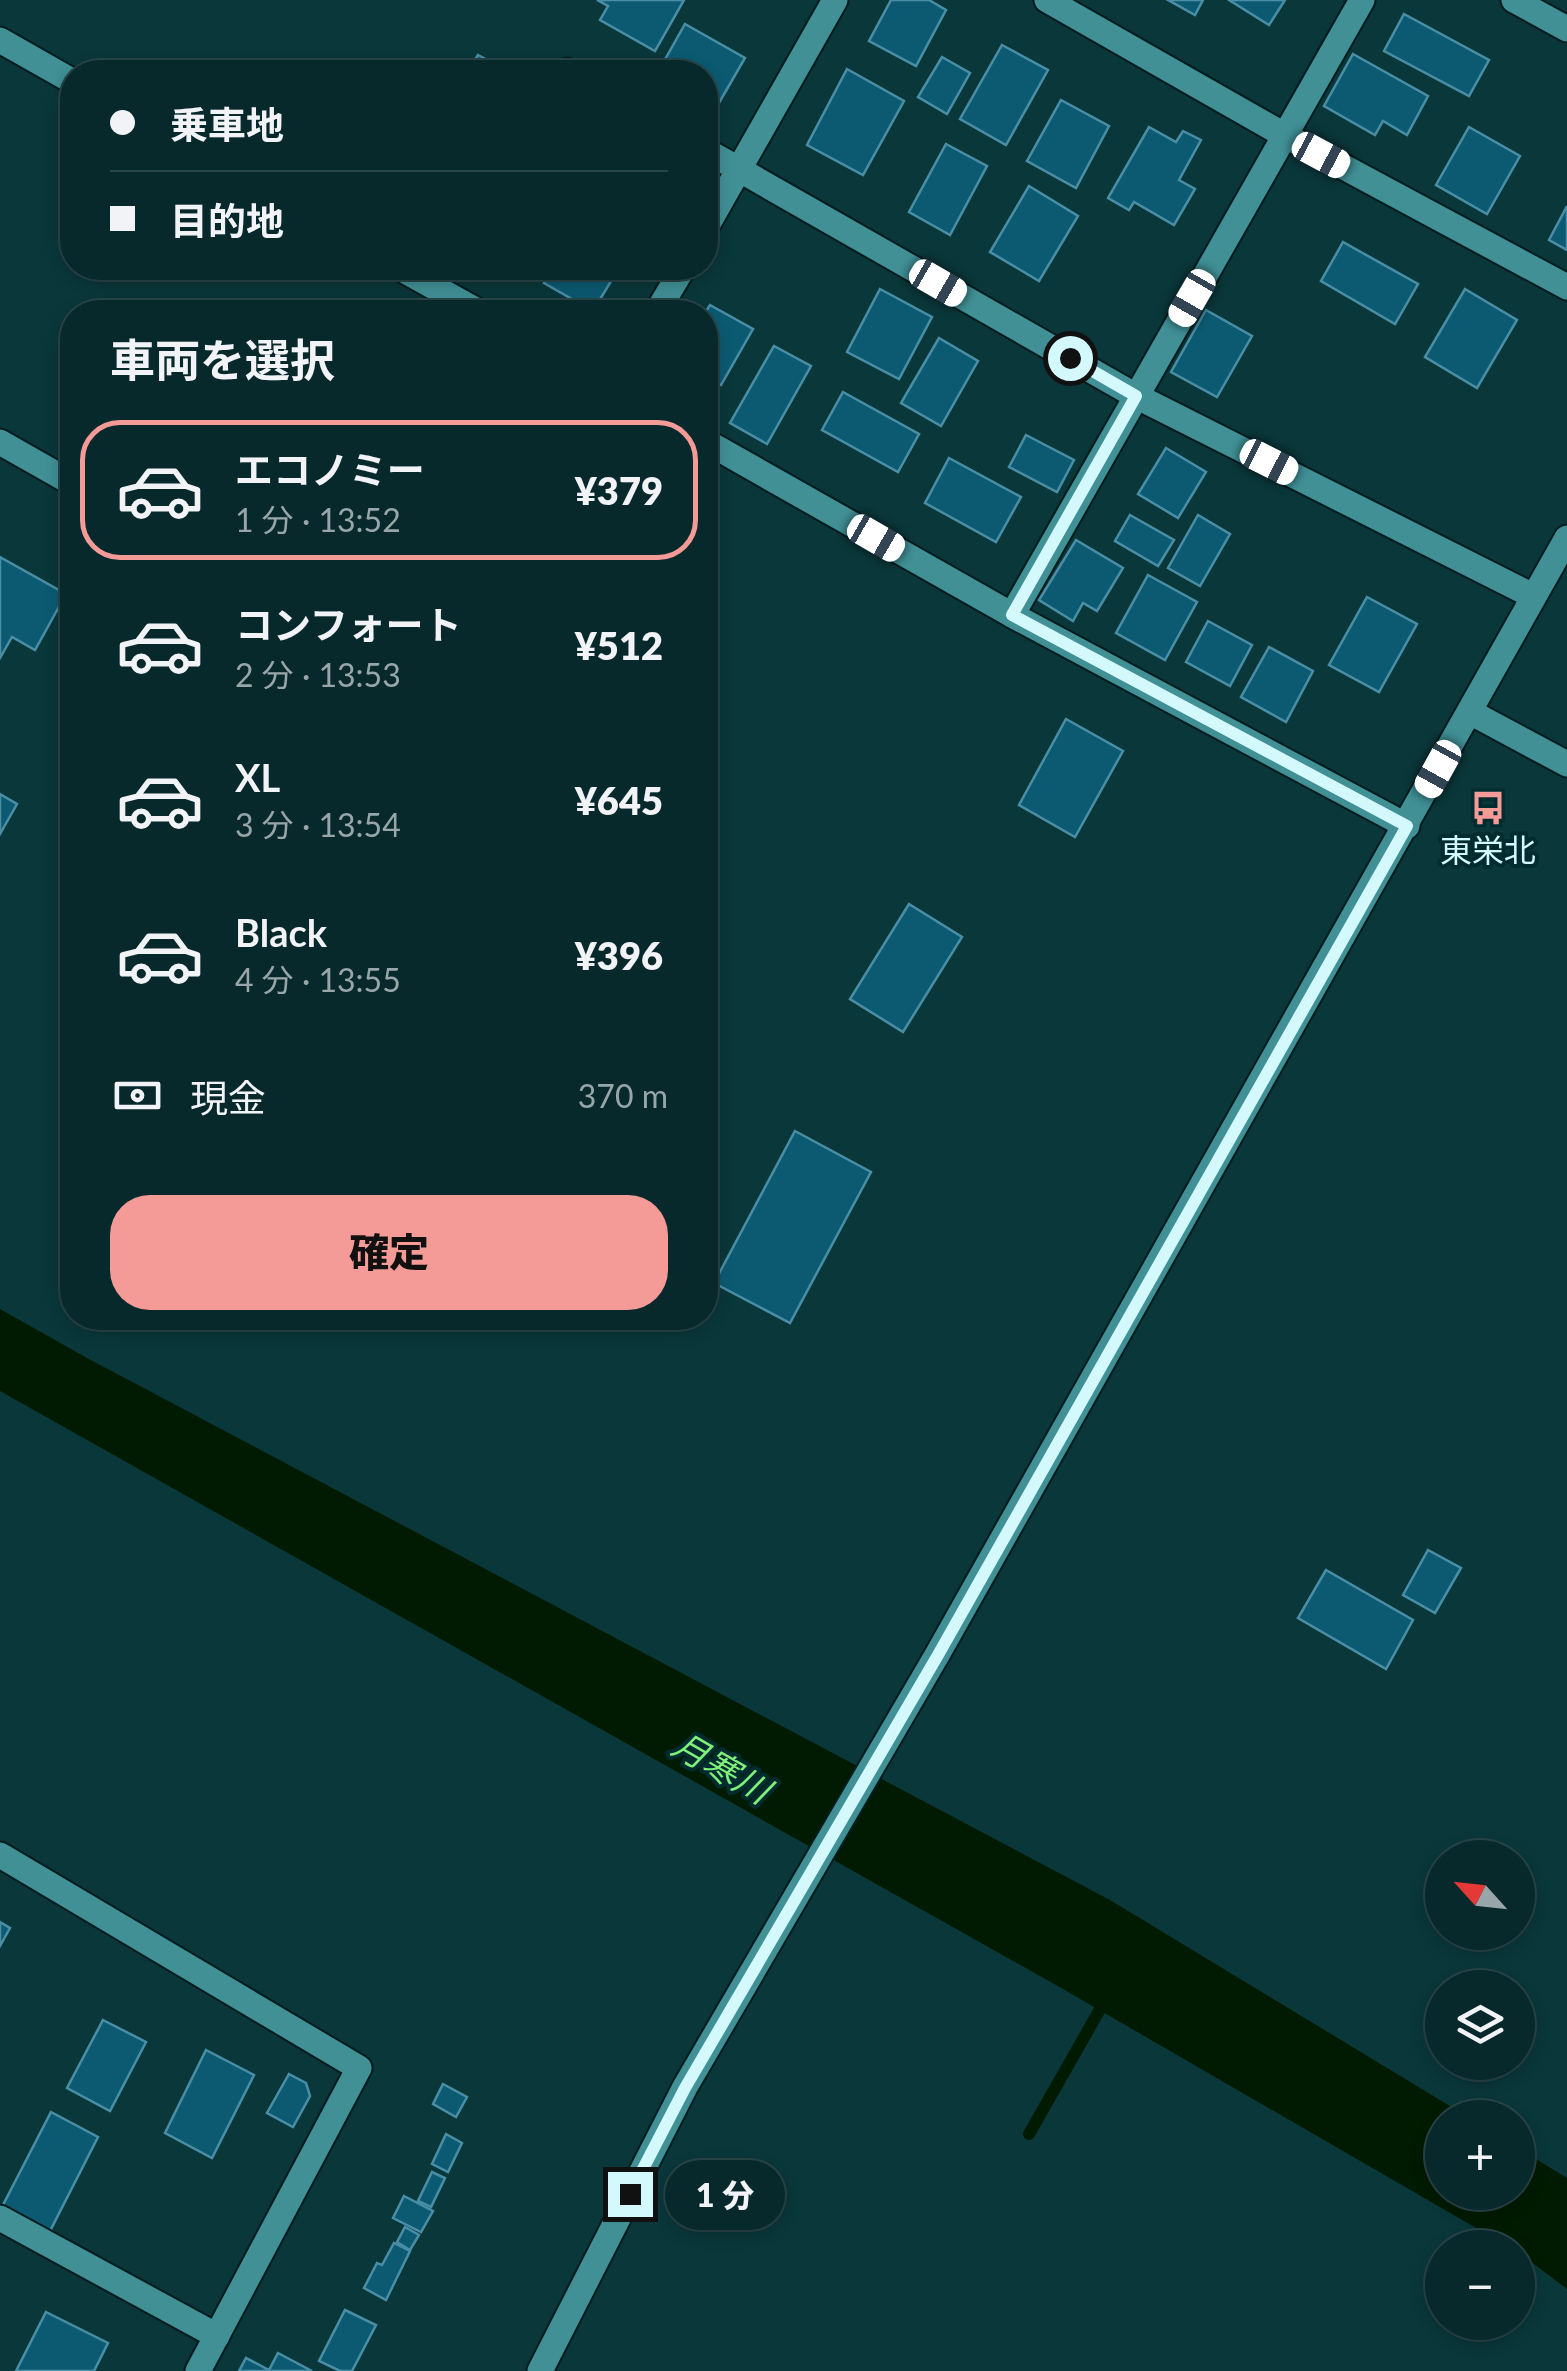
<!DOCTYPE html>
<html lang="ja">
<head>
<meta charset="utf-8">
<style>
  :root { --surface:#08292c; --page:#163538; --text:#f1f3f6; --muted:#98a6a9; --line:#294548; --accent:#f59b97 }
  body { margin:0; font-family:Lato,"Noto Sans JP",sans-serif; background:var(--page); color:var(--text); height:100vh; display:flex; flex-direction:column; font-size:38px; white-space:nowrap }
  * { box-sizing:border-box; margin:0 }
  p { font-size:32px; color:var(--muted) }
  .icon { flex:none; width:55px; height:55px; fill:none; stroke:currentColor; stroke-width:2; stroke-linecap:round; stroke-linejoin:round }
  .map { position:relative; flex:1; overflow:hidden }
  .sheet { position:absolute; left:60px; top:300px; width:658px; height:1030px; display:flex; flex-direction:column; background:var(--surface); border-radius:40px; box-shadow:0 5px 15px #0003,0 0 0 2px var(--line) }
  .sheet>* { flex:none }
  .banner { position:absolute; left:60px; top:60px; width:658px; height:220px; border-radius:40px; box-shadow:0 5px 15px #0003,0 0 0 2px var(--line); display:grid; align-content:center; height:220px; padding:0 50px; background:var(--surface) }
  .needle { width:65px; rotate:297deg }
  .buttons { position:absolute; left:1425px; top:1840px; display:grid; gap:20px }
  .buttons a { display:grid; place-items:center; width:110px; height:110px; border-radius:50%; background:var(--surface); box-shadow:0 5px 15px #0003,0 0 0 2px var(--line); font-size:50px }
  .end { position:absolute; width:45px; height:45px; margin:-22px; border:12px solid #d4f9fd; background:#111; box-shadow:0 0 0 5px #111 }
  .from { border-radius:50% }
  .bubble { position:absolute; height:70px; border-radius:35px; background:var(--surface); box-shadow:0 5px 15px #0003,0 0 0 2px var(--line); font-size:32px; font-weight:800; line-height:70px; text-align:center }
  .car { position:absolute; width:30px; height:60px; margin:-30px -15px; border-radius:12px; box-shadow:0 0 8px 2px #0007; background:linear-gradient(#fff 24%,#345 0 40%,#fff 0 76%,#345 0 86%,#fff 0) }
  .banner b { display:flex; align-items:center; gap:35px; height:95px; font-size:38px }
  .banner b+b { border-top:2px solid var(--line) }
  .banner i { width:25px; height:25px; background:var(--text) }
  ul { padding:0; list-style:none }
  li { display:flex; align-items:center; gap:30px; height:140px; margin:0 20px 15px; padding:0 30px; border:5px solid transparent; border-radius:40px }
  li div { flex:1 }
  li b { display:block; font-size:38px }
  li em { font-style:normal; font-weight:800 }
  li.current { border-color:var(--accent) }
  li>.icon { width:90px; height:90px; stroke-width:1.5 }
  h2 { padding:0 50px; font-size:45px; line-height:120px }
  .pay { display:flex; align-items:center; gap:25px; height:110px; padding:0 50px; font-size:38px }
  .pay p { margin-inline-start:auto }
  .action { display:flex; gap:20px; margin-top:auto; padding:20px 50px }
  .action a { flex:1; height:115px; border-radius:40px; background:var(--accent); color:#111; font-size:40px; font-weight:800; line-height:115px; text-align:center }
  .map>svg:first-child { display:block }
  .water { fill:#001b01 }
  .lines { fill:none; stroke-linecap:round; stroke-linejoin:round }
  .stream { stroke:#001b01; stroke-width:12 }
  .building { fill:#0b5a71; stroke:#4a8ea6; stroke-width:2.5 }
  .minor-casing { stroke:#031c1e; stroke-width:29 }
  .minor { stroke:#409096; stroke-width:25 }
  .route { stroke:#d4f9fd; stroke-width:12 }
  .labels { text-anchor:middle; stroke-width:8; stroke-linejoin:round; paint-order:stroke }
  .poi-label { font-size:32px; fill:#d4f9fd; stroke:#002c30 }
  .water-label { font-size:35px; font-style:italic; fill:#7ef179; stroke:#002c30 }
</style>
</head>
<body>
<div class="map">
<svg width="1567" height="2371" viewBox="0 0 1567 2371">
  <rect width="100%" height="100%" fill="#0a373a"/>
  <path class="water" d="M0,1309l87,49 1023,542 358,217 -26,1v74h76v-44l49,30v111l-49,-37v-4l-9,-1 -446,-258 -1063,-598z"/>
  <g class="lines">
    <path class="stream" d="M1029,2134l78,-137"/>
  </g>
  <g class="building">
    <path d="M597,0h87l-29,51 -55,-31 8,-14z"/>
    <path d="M891,0h38l17,10 -30,56 -47,-25z"/>
    <path d="M1168,0h35l-8,15z"/>
    <path d="M1229,0h56l-16,25z"/>
    <path d="M1404,14l85,46 -20,36 -85,-45z"/>
    <path d="M685,24l60,34 -37,64 -3,-2v-48h-47z"/>
    <path d="M1002,45l46,25 -42,75 -46,-26z"/>
    <path d="M1353,54l75,42 -21,39 -24,-14 -8,14 -51,-29z"/>
    <path d="M478,55l32,17h-42z"/>
    <path d="M942,57l28,16 -23,41 -29,-17z"/>
    <path d="M847,69l57,32 -41,74 -56,-30z"/>
    <path d="M1061,100l48,26 -33,62 -49,-27z"/>
    <path d="M1149,127l27,15 7,-11 18,9 -22,40 16,9 -21,36 -40,-23 -5,8 -21,-12z"/>
    <path d="M1469,127l51,29 -33,58 -51,-29z"/>
    <path d="M946,144l41,22 -37,69 -41,-23z"/>
    <path d="M1029,186l49,30 -39,65 -49,-29z"/>
    <path d="M1567,206v44l-18,-10z"/>
    <path d="M1343,242l75,42 -23,40 -74,-43z"/>
    <path d="M553,268h66l-26,43 -49,-28z"/>
    <path d="M880,289l52,28 -33,62 -52,-27z"/>
    <path d="M1465,289l52,31 -40,68 -52,-31z"/>
    <path d="M710,305l43,24 -32,56 -16,-9v-63z"/>
    <path d="M1206,310l46,26 -35,61 -46,-25z"/>
    <path d="M939,338l39,23 -37,65 -40,-23z"/>
    <path d="M774,346l37,20 -44,78 -37,-21z"/>
    <path d="M843,392l76,42 -21,38 -76,-42z"/>
    <path d="M1026,435l48,25 -17,32 -48,-25z"/>
    <path d="M1166,448l40,24 -28,46 -40,-24z"/>
    <path d="M949,458l72,39 -25,45 -71,-39z"/>
    <path d="M1130,515l44,25 -16,26 -43,-25z"/>
    <path d="M1198,515l32,19 -30,52 -32,-18z"/>
    <path d="M1076,540l47,28 -26,43 -14,-8 -10,18 -34,-21z"/>
    <path d="M0,557l66,37 -31,56 -23,-13 -12,21z"/>
    <path d="M1148,575l49,27 -32,58 -49,-27z"/>
    <path d="M1367,597l50,27 -38,68 -50,-27z"/>
    <path d="M1208,621l44,24 -22,41 -44,-24z"/>
    <path d="M1269,647l44,24 -27,51 -45,-25z"/>
    <path d="M1066,719l57,32 -48,86 -56,-32z"/>
    <path d="M0,794l17,10 -17,30z"/>
    <path d="M909,904l53,33 -59,95 -53,-33z"/>
    <path d="M795,1131l76,41 -81,151 -76,-40z"/>
    <path d="M1428,1550l33,18 -26,45 -32,-18z"/>
    <path d="M1326,1570l87,50 -27,49 -88,-51z"/>
    <path d="M0,1922l10,6 -10,18z"/>
    <path d="M103,2020l43,22 -36,69 -43,-23z"/>
    <path d="M206,2050l48,25 -42,83 -47,-25z"/>
    <path d="M289,2074l17,9 4,13 -17,31 -26,-14z"/>
    <path d="M443,2084l24,13 -11,20 -23,-13z"/>
    <path d="M51,2112l47,25 -48,94 -48,-24z"/>
    <path d="M446,2134l16,9 -14,29 -16,-8z"/>
    <path d="M432,2172l13,6 -14,29 -13,-6z"/>
    <path d="M404,2196l29,15 -12,21 -28,-14z"/>
    <path d="M405,2227l14,8 -9,15 -13,-8z"/>
    <path d="M394,2243l16,8 -24,49 -22,-12 13,-25 5,2z"/>
    <path d="M345,2310l31,15 -24,46h-12l-21,-10z"/>
    <path d="M46,2312l62,31 -14,28h-78z"/>
    <path d="M278,2353l34,18h-73l7,-13 23,12z"/>
  </g>
  <g class="lines">
    <g class="minor-casing">
      <g id="minor">
        <path d="M1047,0l239,136 281,151"/>
        <path d="M1514,0l53,29"/>
        <path d="M0,40l72,41"/>
        <path d="M567,71l3,1"/>
        <path d="M705,150l431,246 397,200"/>
        <path d="M705,229l130,-229"/>
        <path d="M400,268l79,44"/>
        <path d="M657,312l26,-44"/>
        <path d="M705,441l307,174 395,211"/>
        <path d="M0,442l72,41"/>
        <path d="M1012,615l350,-615"/>
        <path d="M1470,712l97,52"/>
        <path d="M0,1855l359,213 -161,303"/>
        <path d="M0,2218l217,118"/>
        <path d="M540,2371l145,-284 252,-432 630,-1117"/>
      </g>
    </g>
    <use href="#minor" class="minor"/>
  </g>
  <g class="lines">
    <path class="route" d="M630,2194l55,-106 253,-433 469,-829 -395,-211 124,-219 -66,-38"/>
  </g>
  <defs>
    <g id="bus-bare" transform="scale(2.7)"><path d="M-5-6H5V4H4V6H2V4H-2V6H-4V4H-5ZM-3.5-4V0h7V-4ZM-3.5 1.2v1.5H-2V1.2ZM2 1.2v1.5H3.5V1.2Z" fill="#f59b97" stroke="#002c30" stroke-width="2.5" paint-order="stroke"/></g>
  </defs>
  <g fill-rule="evenodd">
    <use href="#bus-bare" x="1488" y="808"/>
  </g>
  <g class="labels">
    <g class="poi-label">
      <text x="1488" y="862">東栄北</text>
    </g>
    <g class="water-label">
      <text transform="translate(721 1768) rotate(30)" y="12">月寒川</text>
    </g>
  </g>
</svg>
<div class="buttons">
<a><svg class="needle" viewBox="-14 -14 28 28"><path d="M0-13l5 13h-10z" fill="#e53935"/><path d="M0 13l5-13h-10z" fill="#98a6a9"/></svg></a>
<a><svg class="icon" aria-label="layers" viewBox="0 0 24 24"><path d="M12 4l9 5-9 5-9-5zM3 14l9 5 9-5"/></svg></a>
<a>+</a>
<a>−</a>
</div>
<i class="end from" style="left:1070px;top:358px"></i>
<i class="end" style="left:630px;top:2194px"></i>
<div class="bubble" style="left:665px;top:2160px;width:120px">1 分</div>
<i class="car" style="left:1321px;top:155px;rotate:118deg"></i>
<i class="car" style="left:938px;top:283px;rotate:120deg"></i>
<i class="car" style="left:1192px;top:298px;rotate:210deg"></i>
<i class="car" style="left:1269px;top:462px;rotate:117deg"></i>
<i class="car" style="left:876px;top:538px;rotate:120deg"></i>
<i class="car" style="left:1438px;top:769px;rotate:209deg"></i>
<div class="banner">
<b><i class="from"></i>乗車地</b>
<b><i></i>目的地</b>
</div>
<section class="sheet">
<h2>車両を選択</h2>
<ul>
<li class="current"><svg class="icon" aria-label="car" viewBox="0 0 24 24"><path d="M5 17H2v-5l4-1 3-4h7l3 4 3 1v5h-3M9 17h6M6 11h13"/><circle cx="7" cy="17" r="2"/><circle cx="17" cy="17" r="2"/></svg><div><b>エコノミー</b><p>1 分 · 13:52</p></div><em>¥379</em></li>
<li><svg class="icon" aria-label="car" viewBox="0 0 24 24"><path d="M5 17H2v-5l4-1 3-4h7l3 4 3 1v5h-3M9 17h6M6 11h13"/><circle cx="7" cy="17" r="2"/><circle cx="17" cy="17" r="2"/></svg><div><b>コンフォート</b><p>2 分 · 13:53</p></div><em>¥512</em></li>
<li><svg class="icon" aria-label="car" viewBox="0 0 24 24"><path d="M5 17H2v-5l4-1 3-4h7l3 4 3 1v5h-3M9 17h6M6 11h13"/><circle cx="7" cy="17" r="2"/><circle cx="17" cy="17" r="2"/></svg><div><b>XL</b><p>3 分 · 13:54</p></div><em>¥645</em></li>
<li><svg class="icon" aria-label="car" viewBox="0 0 24 24"><path d="M5 17H2v-5l4-1 3-4h7l3 4 3 1v5h-3M9 17h6M6 11h13"/><circle cx="7" cy="17" r="2"/><circle cx="17" cy="17" r="2"/></svg><div><b>Black</b><p>4 分 · 13:55</p></div><em>¥396</em></li>
</ul>
<div class="pay"><svg class="icon" aria-label="cash" viewBox="0 0 24 24"><path d="M3 7h18v10H3z"/><circle cx="12" cy="12" r="2"/></svg>現金<p>370 m</p></div>
<div class="action"><a>確定</a></div>
</section>
</div>
</body>
</html>
